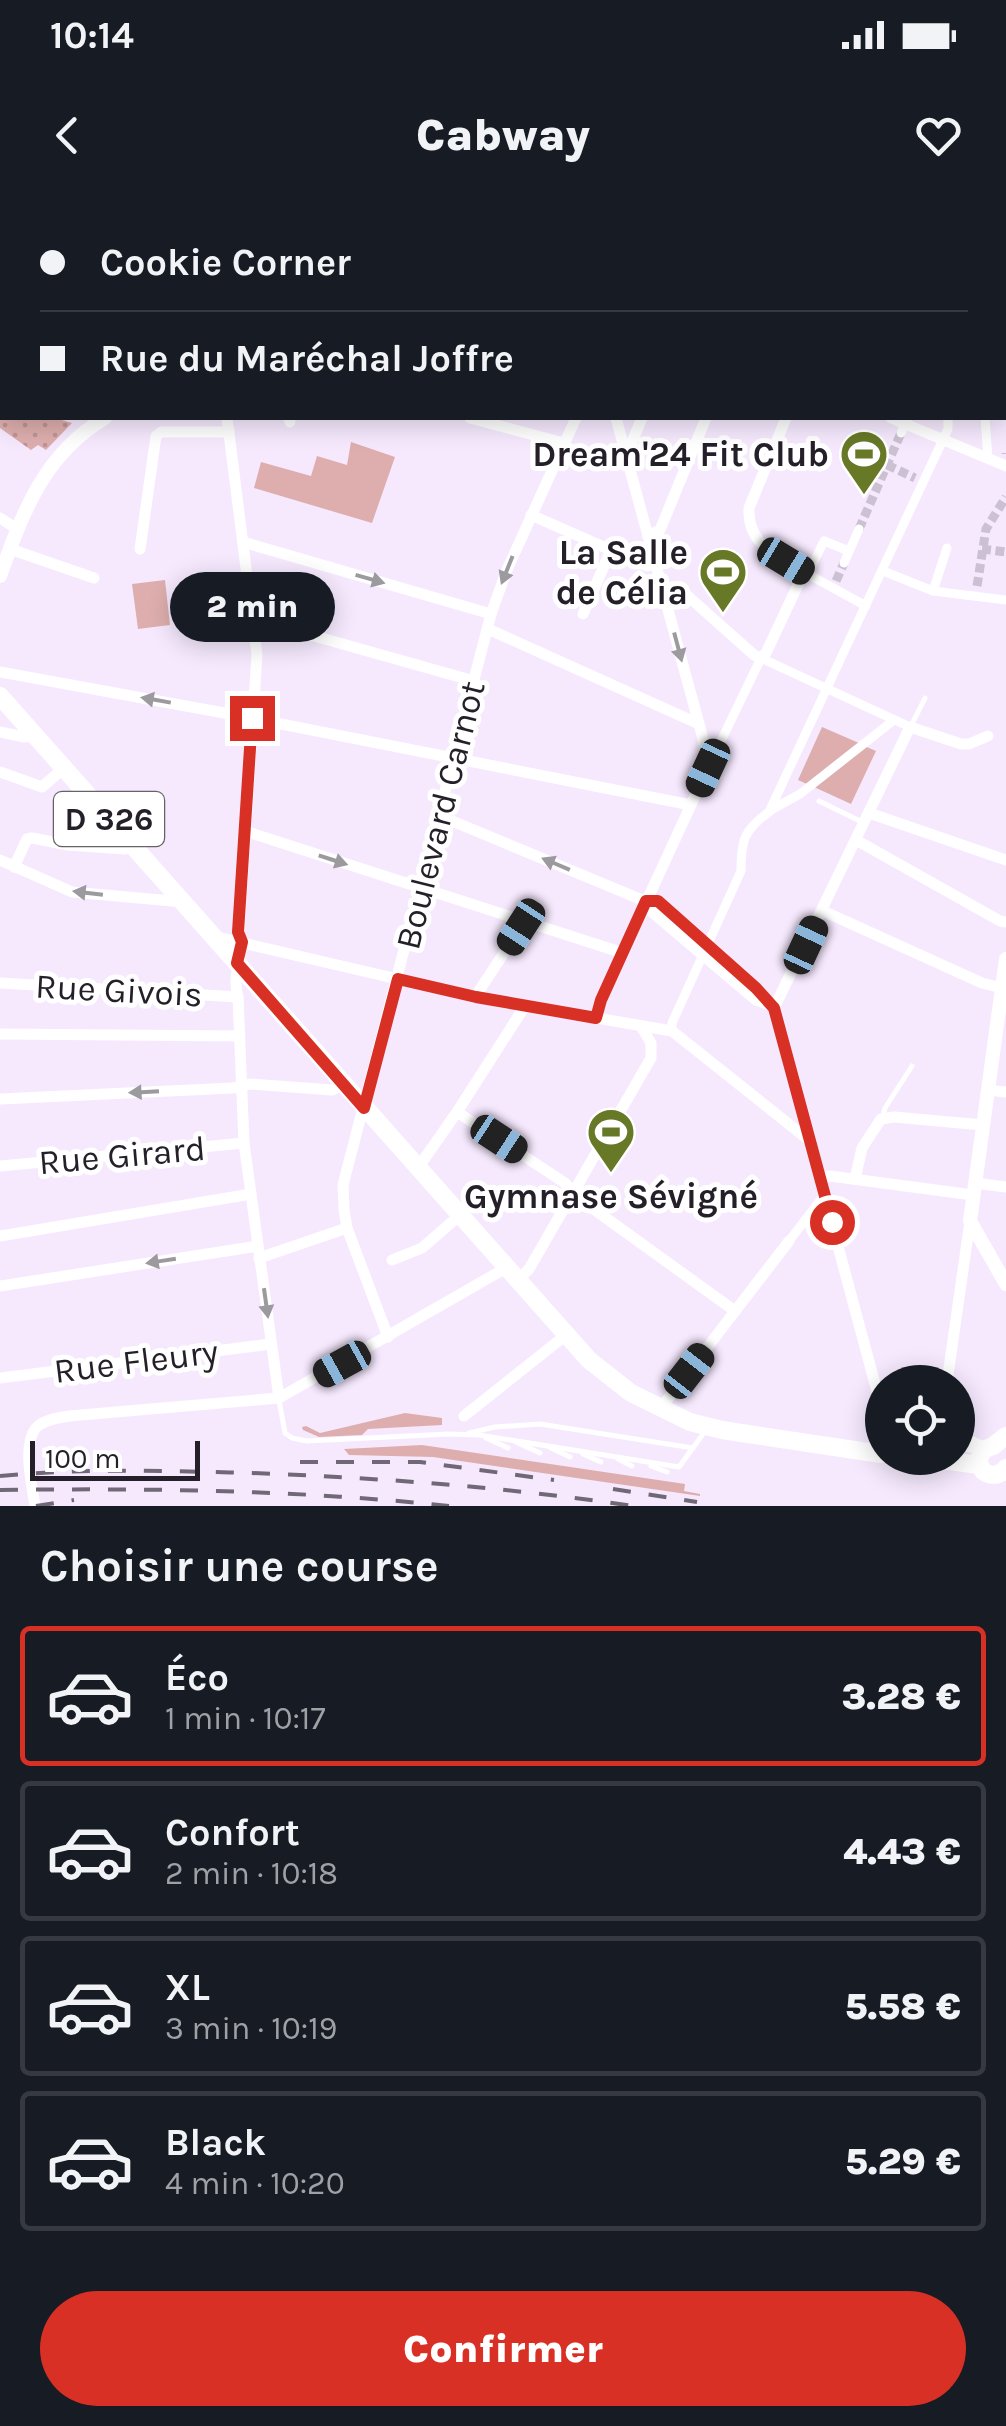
<!DOCTYPE html>
<html lang="fr">
<head>
<meta charset="utf-8">
<style>
  :root { --surface:#171b24; --page:#242831; --text:#f1f3f6; --muted:#9ea1a6; --line:#363941; --accent:#d93025 }
  body { margin:0; font-family:Karla,sans-serif; background:var(--page); color:var(--text); height:100vh; display:flex; flex-direction:column; font-size:38px; white-space:nowrap }
  * { box-sizing:border-box; margin:0 }
  p { font-size:32px; color:var(--muted) }
  .icon { flex:none; width:55px; height:55px; fill:none; stroke:currentColor; stroke-width:2; stroke-linecap:round; stroke-linejoin:round }
  .map { position:relative; height:1306px; overflow:hidden }
  .drawer { display:flex; flex-direction:column; background:var(--surface); flex:1 }
  .drawer>* { flex:none }
  .hud { position:absolute; left:0px; top:0px; width:1008px; height:220px; box-shadow:0 5px 25px #0003; display:grid; align-content:center; height:220px; padding:0 40px; background:var(--surface) }
  .controls { position:absolute; left:865px; top:1165px; display:grid; gap:20px }
  .controls a { display:grid; place-items:center; width:110px; height:110px; border-radius:50%; background:var(--surface); box-shadow:0 5px 25px #0003; font-size:50px }
  .scale { position:absolute; left:30px; bottom:25px; width:170px; box-sizing:border-box; padding-left:10px; border:5px solid #241f28; border-top:0; font-size:28px; line-height:35px; white-space:nowrap; color:#241f28; -webkit-text-stroke:8px #fff; paint-order:stroke }
  .end { position:absolute; width:45px; height:45px; margin:-22px; border:12px solid #d93025; background:#fff; box-shadow:0 0 0 5px #fff }
  .from { border-radius:50% }
  .bubble { position:absolute; height:70px; border-radius:35px; background:var(--surface); box-shadow:0 5px 25px #0003; font-size:32px; font-weight:800; line-height:70px; text-align:center }
  .car { position:absolute; width:30px; height:60px; margin:-30px -15px; border-radius:12px; box-shadow:0 0 8px 2px #0007; background:linear-gradient(#222 24%,#8ab4d8 0 40%,#222 0 76%,#8ab4d8 0 86%,#222 0) }
  .hud b { display:flex; align-items:center; gap:35px; height:95px; font-size:38px }
  .hud b+b { border-top:2px solid var(--line) }
  .hud i { width:25px; height:25px; background:var(--text) }
  ul { padding:0; list-style:none }
  li { display:flex; align-items:center; gap:30px; height:140px; margin:0 20px 15px; padding:0 20px; border:5px solid var(--line); border-radius:10px }
  li div { flex:1 }
  li b { display:block; font-size:38px }
  li em { font-style:normal; font-weight:800 }
  li.on { border-color:var(--accent) }
  li>.icon { width:90px; height:90px; stroke-width:1.5 }
  h2 { padding:0 40px; font-size:45px; line-height:120px }
  .button { display:flex; gap:20px; margin-top:auto; padding:20px 40px }
  .button a { flex:1; height:115px; border-radius:60px; background:var(--accent); color:#fff; font-size:40px; font-weight:800; line-height:115px; text-align:center }
  .status { display:flex; justify-content:space-between; align-items:center; height:70px; padding:0 50px; background:var(--surface); direction:ltr }
  .status svg { height:28px; fill:currentColor }
  header { display:flex; justify-content:space-between; align-items:center; height:130px; padding:0 40px; background:var(--surface); font-size:45px; font-weight:800 }
  .map>svg:first-child { display:block }
  .green { fill:#deaeae }
  .park { fill:url(#park-dots) }
  .lines { fill:none; stroke-linecap:round; stroke-linejoin:round }
  .pedestrian-tunnel { stroke:#ccc1d3; stroke-width:9; stroke-dasharray:9 4.5; stroke-linecap:butt }
  .service { stroke:#fff; stroke-width:5 }
  .pedestrian { stroke:#fff; stroke-width:9 }
  .minor { stroke:#fff; stroke-width:11 }
  .tertiary { stroke:#fff; stroke-width:14 }
  .primary { stroke:#fff; stroke-width:18 }
  .rail { stroke:#706876; stroke-width:4; stroke-dasharray:18 18; stroke-linecap:butt }
  .oneway { fill:#9c9a9e }
  .route { stroke:#d93025; stroke-width:12 }
  .labels { text-anchor:middle; stroke-width:10; stroke-linejoin:round; paint-order:stroke }
  .shield { fill:#fff; stroke:#666268; stroke-width:2.5 }
  .shield-label { font-size:32px; font-weight:bold; fill:#241f28 }
  .poi-label { font-size:35px; font-weight:bold; fill:#241f28; stroke:#fff; text-anchor:end }
  .street-label { font-size:35px; fill:#241f28; stroke:#fff }
</style>
</head>
<body>
<div class="status"><b>10:14</b><svg viewBox="0 0 49 12"><path d="M0 12V9h3v3zM5 12V6h3v6zM10 12V3h3v9zM15 12V0h3v12zM26 1h20v11H26zM47 4h2v5h-2z"/></svg></div>
<header><svg class="icon" aria-label="back" viewBox="0 0 24 24"><path d="M15 5l-7 7 7 7"/></svg>Cabway<svg class="icon" aria-label="heart" viewBox="0 0 24 24"><path d="M12 20l-8-8c-3-5 5-10 8-4 3-6 11-1 8 4z"/></svg></header>
<div class="map">
<svg width="1006" height="1306" viewBox="0 0 1006 1306">
  <defs>
    <pattern id="park-dots" width="8" height="8" patternUnits="userSpaceOnUse" patternTransform="scale(2.5)"><rect width="8" height="8" fill="#deaeae"/><path d="M2 2h.1M6 6h.1" fill="none" stroke="#be9596" stroke-width="1.8" stroke-linecap="round"/></pattern>
  </defs>
  <rect width="100%" height="100%" fill="#f6e9fe"/>
  <g class="green">
    <path d="M351,242l44,15 -23,66 -118,-35 7,-26 50,14 6,-20 30,9z"/>
    <path d="M165,380l5,45 -32,4 -6,-45z"/>
    <path d="M822,527l37,16 -50,42 -11,-5z"/>
    <path d="M862,545l14,6 -25,53 -37,-17z"/>
    <path d="M405,1213l37,5v7l-74,4 -6,6 -43,2 -16,-7 -1,-3 4,-1 14,7z"/>
    <path d="M422,1245l263,39 -1,7 16,3v2l-267,-39 -84,-2 -5,-6z"/>
  </g>
  <path class="park" d="M0,178l2,3v37h53l17,5 -26,27 -8,-5 -7,5 -31,-22z"/>
  <g class="lines">
    <g class="pedestrian-tunnel">
      <path d="M1006,254v-1"/>
      <path d="M887,265l28,13"/>
      <path d="M859,329l42,-96"/>
      <path d="M982,349l24,3"/>
      <path d="M836,381l8,-18"/>
      <path d="M977,386l9,-57 20,-32"/>
    </g>
    <g class="service">
      <path d="M911,526l14,-28"/>
      <path d="M819,601l43,21"/>
      <path d="M883,915l2,-7 27,-42"/>
      <path d="M279,1200l6,33 7,5 15,3 142,-7 30,1 200,32 27,-37"/>
      <path d="M469,1233l26,-6 45,-3 153,24"/>
      <path d="M486,1238l22,10"/>
      <path d="M516,1242l24,11"/>
      <path d="M551,1248l19,9"/>
      <path d="M958,1248l20,3"/>
      <path d="M583,1254l18,8"/>
      <path d="M618,1259l14,7"/>
      <path d="M894,1259l32,4"/>
      <path d="M651,1266l16,6"/>
    </g>
    <g class="pedestrian">
      <path d="M127,0v2"/>
      <path d="M578,2v-2"/>
      <path d="M1005,149h1"/>
      <path d="M985,218l3,41"/>
      <path d="M901,233l7,-15"/>
      <path d="M844,363l15,-34"/>
      <path d="M883,371l50,20 73,9"/>
      <path d="M804,372l62,34"/>
      <path d="M808,374l16,-33 25,10"/>
      <path d="M933,391l14,-43"/>
      <path d="M708,568l53,-110 149,69"/>
      <path d="M771,610l29,-16 94,-74"/>
      <path d="M672,831v-8l69,-152c0,-31 3,-41 28,-59l171,-366 8,-17v-11"/>
      <path d="M789,1041l36,-47"/>
    </g>
    <g class="minor">
      <path d="M40,0l3,2"/>
      <path d="M109,0l2,2"/>
      <path d="M224,0l4,2"/>
      <path d="M214,2l1,-2"/>
      <path d="M0,88l2,2"/>
      <path d="M227,218l30,237 -18,277c6,21 -8,43 -1,65l6,146 35,255"/>
      <path d="M289,218l1,4"/>
      <path d="M470,218l94,25"/>
      <path d="M891,218l115,48"/>
      <path d="M624,247l7,-3 11,-26"/>
      <path d="M531,315l116,51 9,-2"/>
      <path d="M0,318l17,11"/>
      <path d="M648,336l12,-6 46,-112"/>
      <path d="M243,342l248,72"/>
      <path d="M10,349l84,29"/>
      <path d="M140,349l16,-113 5,-4h68"/>
      <path d="M663,389l10,-2 8,3 73,65 7,3 5,-5 38,-81c-27,-17 -57,-27 -55,-64l37,-90"/>
      <path d="M583,414l28,-64"/>
      <path d="M254,419l220,62"/>
      <path d="M488,429l211,95"/>
      <path d="M0,472l246,45 445,88"/>
      <path d="M0,532l24,5 12,-1"/>
      <path d="M0,572l42,15 22,-19"/>
      <path d="M869,613l137,47"/>
      <path d="M440,616l200,83 17,2 99,86 18,21 108,402"/>
      <path d="M245,631l378,122"/>
      <path d="M856,640l144,81 6,1"/>
      <path d="M0,660l72,32 111,10"/>
      <path d="M14,667l13,-28 5,-1 36,7 57,4 8,-2"/>
      <path d="M646,701l6,11 104,88 11,4"/>
      <path d="M823,711l159,72 20,5"/>
      <path d="M213,736l262,61 197,34 138,110"/>
      <path d="M0,783l238,14"/>
      <path d="M475,797l50,-76"/>
      <path d="M774,808l136,-281 51,17h8l19,-8"/>
      <path d="M596,818l5,-18 107,-232 -6,-33 -86,-317"/>
      <path d="M0,834l240,2"/>
      <path d="M988,890l18,2"/>
      <path d="M0,899l233,-11 17,-4 82,6 12,-6"/>
      <path d="M457,912l108,71 16,17 154,111"/>
      <path d="M0,966l244,-23"/>
      <path d="M418,968l39,-56 68,-106"/>
      <path d="M820,978l10,-2 143,19"/>
      <path d="M855,979l7,-31 19,-29 13,-2 89,8"/>
      <path d="M975,983l31,4"/>
      <path d="M0,1036l251,-42"/>
      <path d="M259,1058l88,-30"/>
      <path d="M392,1060l30,-12 38,-33"/>
      <path d="M518,1080l11,-11 122,-211v-15l-10,-17"/>
      <path d="M0,1086l258,-40"/>
      <path d="M388,1137l-41,-109 -3,-18 -1,-25 148,-571 15,-42 70,-154"/>
      <path d="M0,1178l271,-34"/>
      <path d="M947,1182l23,-161"/>
      <path d="M660,1209l129,-168"/>
      <path d="M464,1216l102,-81"/>
      <path d="M958,1235l27,13"/>
      <path d="M35,1306c-3,-20 -14,-65 3,-80 8,-7 21,-8 31,-10l210,-18 227,-130"/>
    </g>
    <g class="tertiary">
      <path d="M446,0l3,2"/>
      <path d="M991,2l15,-1"/>
      <path d="M0,376c23,-64 44,-122 105,-158"/>
      <path d="M1006,759l-36,262 36,63"/>
    </g>
    <g class="primary">
      <path d="M0,496l589,664 42,33 59,29 32,8 159,24"/>
      <path d="M1006,1236l-13,10 -10,4 -5,11 5,10c8,6 17,5 23,-3"/>
      <path d="M927,1258l52,7"/>
    </g>
    <g class="rail">
      <path d="M300,1262h120l134,18"/>
      <path d="M0,1276c84,-8 168,-5 252,-3 130,5 253,14 381,33"/>
      <path d="M613,1289l84,13"/>
      <path d="M0,1290c150,-2 300,0 449,16"/>
      <path d="M36,1306l38,-6"/>
    </g>
  </g>
  <defs><path id="oneway-solid" d="M-6-.8H1V-3.2L6.5 0L1 3.2V.8H-6Z" transform="scale(2.5)"/></defs>
  <g class="oneway">
    <use href="#oneway-solid" transform="translate(507 370) rotate(112)"/>
    <use href="#oneway-solid" transform="translate(370 379) rotate(16)"/>
    <use href="#oneway-solid" transform="translate(678 447) rotate(75)"/>
    <use href="#oneway-solid" transform="translate(156 500) rotate(-170)"/>
    <use href="#oneway-solid" transform="translate(333 660) rotate(18)"/>
    <use href="#oneway-solid" transform="translate(556 664) rotate(-157)"/>
    <use href="#oneway-solid" transform="translate(88 693) rotate(-173)"/>
    <use href="#oneway-solid" transform="translate(144 892) rotate(177)"/>
    <use href="#oneway-solid" transform="translate(161 1061) rotate(171)"/>
    <use href="#oneway-solid" transform="translate(266 1103) rotate(82)"/>
  </g>
  <g class="lines">
    <path class="route" d="M252,518l-14,214 4,10 -5,21 127,145 34,-129 78,18 120,21 5,-18 45,-99h12l98,87 18,20 58,214"/>
  </g>
  <defs>
    <g id="stadium-pin" transform="scale(2.5)"><path d="M0 17L-7.5 6A9.5 9.5 0 1 1 7.5 6Z" fill="#677826" stroke="#fff"/><path d="M0-5a6.5 5 0 1 0 0 10a6.5 5 0 1 0 0-10ZM-3.5-1.8h7v3.6h-7Z" fill="#fff"/></g>
  </defs>
  <g fill-rule="evenodd">
    <use href="#stadium-pin" x="864" y="254"/>
    <use href="#stadium-pin" x="723" y="372"/>
    <use href="#stadium-pin" x="611" y="932"/>
  </g>
  <g class="labels">
    <rect class="shield" x="54" y="592" width="110" height="54" rx="8"/>
    <g class="shield-label">
      <text x="109" y="630">D 326</text>
    </g>
    <g class="poi-label">
      <text x="829" y="266">Dream'24 Fit Club</text>
      <text x="688" y="364">La Salle<tspan x="688" dy="40">de Célia</tspan></text>
      <text x="611" y="1008" text-anchor="middle">Gymnase Sévigné</text>
    </g>
    <g class="street-label">
      <text transform="translate(440 615) rotate(-76)" y="12">Boulevard Carnot</text>
      <text transform="translate(119 790) rotate(3)" y="12">Rue Givois</text>
      <text transform="translate(122 955) rotate(-5)" y="12">Rue Girard</text>
      <text transform="translate(136 1161) rotate(-7)" y="12">Rue Fleury</text>
    </g>
  </g>
</svg>
<div class="controls">
<a><svg class="icon" aria-label="locate" viewBox="0 0 24 24"><circle cx="12" cy="12" r="6"/><path d="M12 2v4M12 18v4M2 12h4M18 12h4"/></svg></a>
</div>
<div class="scale">100 m</div>
<i class="end from" style="left:832px;top:1022px"></i>
<i class="end" style="left:252px;top:518px"></i>
<div class="bubble" style="left:170px;top:372px;width:165px">2 min</div>
<i class="car" style="left:786px;top:361px;rotate:121deg"></i>
<i class="car" style="left:708px;top:568px;rotate:205deg"></i>
<i class="car" style="left:521px;top:727px;rotate:213deg"></i>
<i class="car" style="left:806px;top:745px;rotate:25deg"></i>
<i class="car" style="left:499px;top:939px;rotate:123deg"></i>
<i class="car" style="left:342px;top:1164px;rotate:241deg"></i>
<i class="car" style="left:689px;top:1171px;rotate:38deg"></i>
<div class="hud">
<b><i class="from"></i>Cookie Corner</b>
<b><i></i>Rue du Maréchal Joffre</b>
</div>
</div>
<section class="drawer">
<h2>Choisir une course</h2>
<ul>
<li class="on"><svg class="icon" aria-label="car" viewBox="0 0 24 24"><path d="M5 17H2v-5l4-1 3-4h7l3 4 3 1v5h-3M9 17h6M6 11h13"/><circle cx="7" cy="17" r="2"/><circle cx="17" cy="17" r="2"/></svg><div><b>Éco</b><p>1 min · 10:17</p></div><em>3.28 €</em></li>
<li><svg class="icon" aria-label="car" viewBox="0 0 24 24"><path d="M5 17H2v-5l4-1 3-4h7l3 4 3 1v5h-3M9 17h6M6 11h13"/><circle cx="7" cy="17" r="2"/><circle cx="17" cy="17" r="2"/></svg><div><b>Confort</b><p>2 min · 10:18</p></div><em>4.43 €</em></li>
<li><svg class="icon" aria-label="car" viewBox="0 0 24 24"><path d="M5 17H2v-5l4-1 3-4h7l3 4 3 1v5h-3M9 17h6M6 11h13"/><circle cx="7" cy="17" r="2"/><circle cx="17" cy="17" r="2"/></svg><div><b>XL</b><p>3 min · 10:19</p></div><em>5.58 €</em></li>
<li><svg class="icon" aria-label="car" viewBox="0 0 24 24"><path d="M5 17H2v-5l4-1 3-4h7l3 4 3 1v5h-3M9 17h6M6 11h13"/><circle cx="7" cy="17" r="2"/><circle cx="17" cy="17" r="2"/></svg><div><b>Black</b><p>4 min · 10:20</p></div><em>5.29 €</em></li>
</ul>
<div class="button"><a>Confirmer</a></div>
</section>
</body>
</html>
